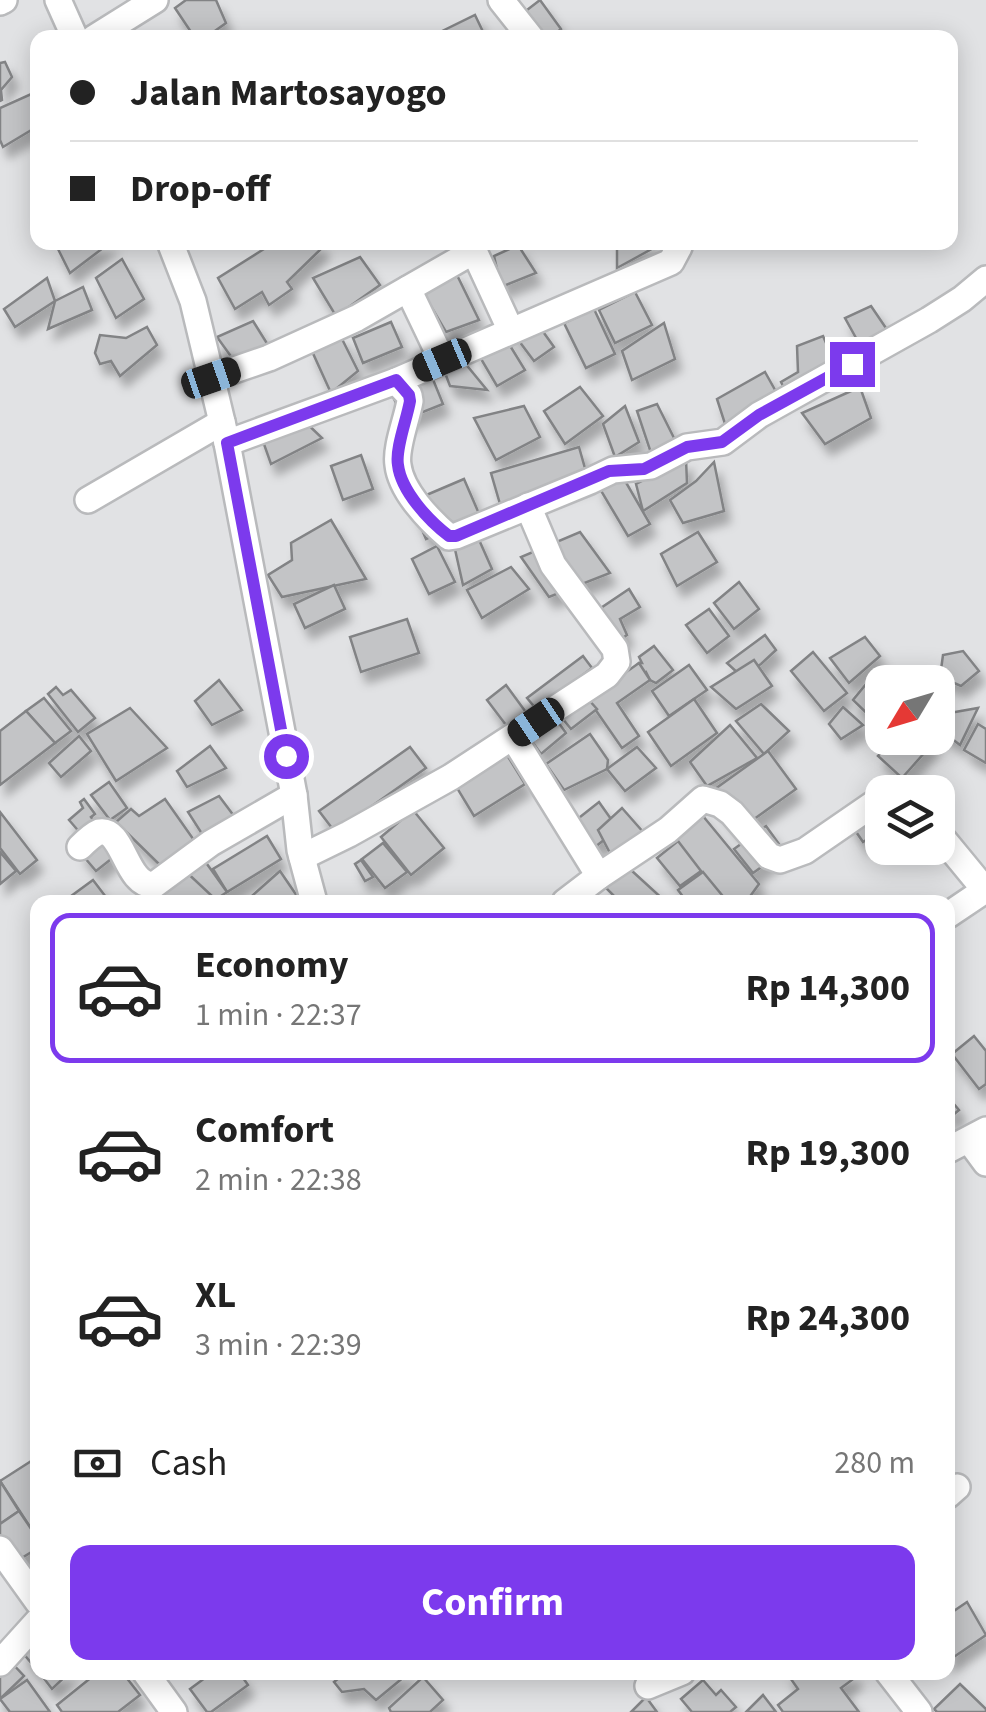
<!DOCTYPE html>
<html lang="en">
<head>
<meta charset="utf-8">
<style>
  :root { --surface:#fff; --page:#f6f6f6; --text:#222; --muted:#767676; --line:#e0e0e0; --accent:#7c3aed }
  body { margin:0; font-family:"Source Sans 3",sans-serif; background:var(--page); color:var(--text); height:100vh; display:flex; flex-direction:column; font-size:38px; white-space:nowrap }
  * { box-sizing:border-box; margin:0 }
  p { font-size:32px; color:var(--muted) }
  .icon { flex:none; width:55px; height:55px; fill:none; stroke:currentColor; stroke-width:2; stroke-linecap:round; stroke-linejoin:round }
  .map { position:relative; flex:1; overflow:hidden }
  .panel { position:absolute; left:30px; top:895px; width:925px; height:785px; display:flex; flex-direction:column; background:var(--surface); border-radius:20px; box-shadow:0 5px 25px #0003 }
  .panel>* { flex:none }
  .banner { position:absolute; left:30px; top:30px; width:928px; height:220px; border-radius:20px; box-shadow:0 5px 25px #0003; display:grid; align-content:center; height:220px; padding:0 40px; background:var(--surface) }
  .needle { width:65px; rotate:232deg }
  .controls { position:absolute; left:865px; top:665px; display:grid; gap:20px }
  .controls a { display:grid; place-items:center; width:90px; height:90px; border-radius:20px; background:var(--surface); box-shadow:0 5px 25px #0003; font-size:50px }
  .end { position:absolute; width:45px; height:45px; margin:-22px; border:12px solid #7c3aed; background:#fff; box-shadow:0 0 0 5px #fff }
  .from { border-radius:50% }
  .car { position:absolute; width:30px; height:60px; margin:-30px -15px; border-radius:12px; box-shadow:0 0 8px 2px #0007; background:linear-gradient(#222 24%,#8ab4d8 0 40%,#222 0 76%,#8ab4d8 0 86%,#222 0) }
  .banner b { display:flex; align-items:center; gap:35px; height:95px; font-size:38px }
  .banner b+b { border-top:2px solid var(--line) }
  .banner i { width:25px; height:25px; background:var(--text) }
  ul { padding:18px 0 0; list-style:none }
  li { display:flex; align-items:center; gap:30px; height:150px; margin:0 20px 15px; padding:0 20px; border:5px solid transparent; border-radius:20px }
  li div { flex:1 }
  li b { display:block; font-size:38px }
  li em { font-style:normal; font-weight:700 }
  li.active { border-color:var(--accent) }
  li>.icon { width:90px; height:90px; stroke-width:1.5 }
  .pay { display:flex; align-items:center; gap:25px; height:110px; padding:0 40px; font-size:38px }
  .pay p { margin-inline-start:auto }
  .button { display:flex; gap:20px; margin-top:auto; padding:20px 40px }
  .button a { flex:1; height:115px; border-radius:20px; background:var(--accent); color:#fff; font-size:40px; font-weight:700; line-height:115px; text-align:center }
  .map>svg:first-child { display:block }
  .building { fill:#c3c4c6; stroke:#828385; stroke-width:2.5; filter:url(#shadow) }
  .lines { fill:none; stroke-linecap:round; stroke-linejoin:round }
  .street-casing { stroke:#b9babc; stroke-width:30 }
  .street { stroke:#fff; stroke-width:25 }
  .route { stroke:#7c3aed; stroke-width:12 }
</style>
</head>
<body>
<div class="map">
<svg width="986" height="1712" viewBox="0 0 986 1712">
  <defs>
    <filter id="shadow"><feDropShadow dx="6" dy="11" stdDeviation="5" flood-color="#0004"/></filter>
  </defs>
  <rect width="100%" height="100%" fill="#e1e2e4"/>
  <g class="building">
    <path d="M186,0h30l10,23 -21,15h-10l-20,-30z"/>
    <path d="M540,0l21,29 -11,9h-23l-13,-18z"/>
    <path d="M475,15l11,23h-55l-1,-1z"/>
    <path d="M5,62l7,15 -11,13 1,10 -2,1v-38z"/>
    <path d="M38,91v35l-35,21 -3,-7v-32z"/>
    <path d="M64,242h47l-41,31 -13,-26z"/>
    <path d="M275,242h45l3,5 -36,35 5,7 -23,16 -7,-13 -27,17 -17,-31z"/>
    <path d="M617,242h41l1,3 -42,23z"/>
    <path d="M518,245l18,28 -35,14 -7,-31z"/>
    <path d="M360,257l20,28 -44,31 -23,-38z"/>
    <path d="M122,259l22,40 -28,19 -20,-40z"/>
    <path d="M455,271l24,49 -33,12 -27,-46z"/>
    <path d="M47,278l8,23 -40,26 -11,-18z"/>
    <path d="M83,287l9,23 -44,19 7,-28z"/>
    <path d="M635,292l17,33 -37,18 -16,-33z"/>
    <path d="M871,306l19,28 -29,13 -16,-29z"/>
    <path d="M594,309l21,45 -29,14 -22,-45z"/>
    <path d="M534,319l20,28 -20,14 -27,-36z"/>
    <path d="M253,321l15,24 -33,17 -18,-25z"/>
    <path d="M391,322l11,25 -39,16 -10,-25z"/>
    <path d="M664,323l11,36 -43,21 -10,-29z"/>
    <path d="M147,327l10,18 -37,31 -9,-15 -11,3 -5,-11 5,-18 26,3z"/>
    <path d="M501,331l24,39 -28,16 -23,-39z"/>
    <path d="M340,335l18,36 -27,22 -20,-44z"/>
    <path d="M823,336l14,32 -50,26 -6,-12 17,-10 -1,-26z"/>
    <path d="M455,351l32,39 -37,-4 -11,-29z"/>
    <path d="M765,372l14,25 -53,30 -9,-28z"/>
    <path d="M432,377l11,27 -40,16 -11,-26z"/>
    <path d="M580,387l23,29 -38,28 -21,-33z"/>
    <path d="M860,387l11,31 -46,26 -23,-31z"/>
    <path d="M657,404l18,36 -24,13 -14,-42z"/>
    <path d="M524,406l16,31 -44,23 -22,-42z"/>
    <path d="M625,406l14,36 -24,15 -12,-33z"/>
    <path d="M299,416l23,22 -51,26 -11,-31z"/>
    <path d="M579,447l9,32 -88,25 -9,-31z"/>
    <path d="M361,455l12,34 -30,11 -12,-34z"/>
    <path d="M686,459l1,24 -44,28 -7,-27z"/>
    <path d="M714,462l10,49 -41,12 -13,-23 26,-19z"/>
    <path d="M464,479l16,37 -54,23 -16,-37z"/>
    <path d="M624,479l26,45 -22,12 -31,-52z"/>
    <path d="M331,520l35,59 -84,18 -14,-22 24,-15 -1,-17z"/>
    <path d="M580,532l30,41 -61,24 -28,-40z"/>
    <path d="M698,532l19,30 -40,24 -16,-32z"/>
    <path d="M476,533l16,36 -29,16 -9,-40z"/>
    <path d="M437,546l18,36 -26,12 -17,-35z"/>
    <path d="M511,567l18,22 -47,29 -15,-28z"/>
    <path d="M739,582l20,27 -25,20 -20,-26z"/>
    <path d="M334,585l11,24 -40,19 -11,-24z"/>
    <path d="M629,589l11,18 -20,12 7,16 -20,13 -18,-32z"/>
    <path d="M709,609l20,27 -22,17 -21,-28z"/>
    <path d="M407,619l12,34 -58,19 -11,-35z"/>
    <path d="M765,635l11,15 -15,14 -20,12 -14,-13z"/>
    <path d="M865,637l15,19 -31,27 -19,-25z"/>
    <path d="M654,646l19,24 -17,13 -6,-3 -4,-8 -23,15 -4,-5 20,-19h3l-3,-6z"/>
    <path d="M963,651l16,20 -18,15 -21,-9 3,-22z"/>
    <path d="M813,652l34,41 -23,18 -33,-40z"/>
    <path d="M583,656l9,12 -55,42 -10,-12z"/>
    <path d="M754,660l18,26 -36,23 -25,-22z"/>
    <path d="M639,663l11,17 -33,23 22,33 -17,12 -34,-49z"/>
    <path d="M689,665l18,25 -38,26 -17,-25z"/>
    <path d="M871,678l6,12 5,-5v43l-29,-28z"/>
    <path d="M219,680l23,30 -30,15 -17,-24z"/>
    <path d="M506,685l22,30 -19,14 -22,-29z"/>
    <path d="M56,687l7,8 8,-5 24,28 -17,14 -30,-38z"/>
    <path d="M44,698l27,33 -16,12 -29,-32z"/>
    <path d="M588,699l9,10 -26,20 -13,-16z"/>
    <path d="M694,699l23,34 -46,33 -23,-34z"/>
    <path d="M761,704l28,27 -25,23 -28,-33z"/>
    <path d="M843,707l20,18 -22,14 -12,-15z"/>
    <path d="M130,708l37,40 -51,33 -29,-47z"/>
    <path d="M978,708l-18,37 -22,-17v-13z"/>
    <path d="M26,711l29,32 -55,42v-54z"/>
    <path d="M553,715l13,18 -25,21 -13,-18z"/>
    <path d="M978,724l8,5v34l-22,-13z"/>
    <path d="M730,725l27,33 -50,28 -17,-24z"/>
    <path d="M590,734l18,26 -1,9 -43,21 -18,-26z"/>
    <path d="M79,736l12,15 -30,26 -12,-14z"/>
    <path d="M894,738h35l5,4 -32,36 -24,-22z"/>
    <path d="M210,746l16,22 -39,19 -10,-16z"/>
    <path d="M410,747l16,21 -91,64 -16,-21z"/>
    <path d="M637,747l19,21 -31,23 -18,-22z"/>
    <path d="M768,751l28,38 -60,43 -28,-38z"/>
    <path d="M507,755l18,29 -51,32 -17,-28z"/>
    <path d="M109,782l18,26 -17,12 -19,-25z"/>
    <path d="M219,796l15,20 -30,21 -16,-25z"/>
    <path d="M84,799l11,15 -4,3 5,7 -14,11 -13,-15 14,-12 -3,-6z"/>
    <path d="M165,799l31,44 -33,25 -47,-46 15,-13 8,7z"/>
    <path d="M599,802l19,27 -23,18 -20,-26z"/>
    <path d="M874,802l8,13v15l-19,12 -15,-22z"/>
    <path d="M622,808l22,25 -33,22 -13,-25z"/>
    <path d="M413,810l31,38 -33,27 -30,-38z"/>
    <path d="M698,810l61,74 -13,18h-23l-58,-65z"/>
    <path d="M0,812l37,48 -17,14 -20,-26z"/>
    <path d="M766,826l18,25 -31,22 -19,-24z"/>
    <path d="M100,836l15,20 -19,15 -17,-20z"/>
    <path d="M267,836l14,23 -54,33 -14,-23z"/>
    <path d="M678,841l23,30 -21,15 -23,-28z"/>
    <path d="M383,843l24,29 -22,16 -23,-29z"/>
    <path d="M0,852l16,19 -16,13z"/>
    <path d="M202,857l25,35 -15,10h-61l-3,-4z"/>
    <path d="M361,860l12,17 -8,4 -10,-17z"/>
    <path d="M182,868l30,28 -10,6h-68z"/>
    <path d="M631,870l35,32h-46l-15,-15z"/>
    <path d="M280,871l17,25 -9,6h-43z"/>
    <path d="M703,872l23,28 -3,2h-36l-9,-12z"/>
    <path d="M93,880l16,21 -46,1z"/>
    <path d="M974,1036l12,15v33l-7,5 -27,-35z"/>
    <path d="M948,1097l11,13 -11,9z"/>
    <path d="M36,1458l2,3v78l-38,-58z"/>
    <path d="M0,1481l19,30 -19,13z"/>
    <path d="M19,1511l19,28v9l-23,14 -15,-24v-14z"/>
    <path d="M967,1602l19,33 -38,26v-46z"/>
    <path d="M38,1633v38l-16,-19z"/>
    <path d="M9,1660l15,16 -24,23v-31z"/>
    <path d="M39,1672h31l-18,17z"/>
    <path d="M98,1672h24l18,23 -22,17h-56l-5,-7z"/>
    <path d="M213,1672h26l9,13 -37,27h-4l-17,-23z"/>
    <path d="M346,1672h64l-34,28 -12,-11 -22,3 -8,-10z"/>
    <path d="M786,1672h67l3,5 -15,11 18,24h-76l-5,-7 20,-16z"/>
    <path d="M423,1677l20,23 -13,12h-39l-2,-4z"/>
    <path d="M27,1680l23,32h-40l-10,-13z"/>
    <path d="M703,1680l13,15 5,-5 15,17 -6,5h-38l-11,-13z"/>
    <path d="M960,1684l26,25v3h-49l-3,-3z"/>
    <path d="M763,1695l13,17h-30z"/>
    <path d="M646,1697l11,15h-26z"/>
  </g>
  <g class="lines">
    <g class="street-casing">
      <g id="street">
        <path d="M58,0l17,38"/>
        <path d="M501,0l30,38"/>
        <path d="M0,2l4,-2"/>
        <path d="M94,38l61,-38"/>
        <path d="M170,242l23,59 34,142 67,352 6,55 14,52"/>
        <path d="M408,289l34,71"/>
        <path d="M211,378l58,-20 88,-40 117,-67 37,80"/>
        <path d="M396,381l13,14 1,6c-3,18 -15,47 -12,64 3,26 31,55 51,72l7,-1 134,-55 23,-11 38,-4 36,-19 36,-5 36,-27 170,-95 33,-21 24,-20"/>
        <path d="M227,443l169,-62 275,-119 8,-15 -1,-5"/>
        <path d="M88,500l134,-78"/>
        <path d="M513,737l86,139"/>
        <path d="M938,833l47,57 -37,25"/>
        <path d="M80,847c4,-4 14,-13 19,-15 25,-5 26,54 55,53l57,-42 83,-48"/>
        <path d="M302,857l47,-23 102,-57 156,-102 10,-13 -2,-13 -62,-84 -25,-59"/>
        <path d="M565,902l34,-26 69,-46 35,-31 17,5 12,9 37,43 11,4 25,-9 77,-53"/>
        <path d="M969,1140l17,23"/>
        <path d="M948,1150l38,-20"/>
        <path d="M948,1495l9,-8"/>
        <path d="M0,1549l38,53"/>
        <path d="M0,1663l38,-42"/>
        <path d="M145,1672l29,40"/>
        <path d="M888,1672l31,40"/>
        <path d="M648,1686l34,-14"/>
      </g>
    </g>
    <use href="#street" class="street"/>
  </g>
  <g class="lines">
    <path class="route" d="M286,756l-59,-313 169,-63 13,15 1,6c-3,18 -15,48 -12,64 3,26 31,56 51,71h7l153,-65 35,-2 43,-22 35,-5 37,-27 93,-51"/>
  </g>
</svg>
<div class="controls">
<a><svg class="needle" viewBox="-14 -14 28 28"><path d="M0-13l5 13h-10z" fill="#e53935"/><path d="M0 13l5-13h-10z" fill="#767676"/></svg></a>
<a><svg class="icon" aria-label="layers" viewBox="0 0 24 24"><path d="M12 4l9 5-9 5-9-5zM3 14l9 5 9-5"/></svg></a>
</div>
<i class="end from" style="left:286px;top:756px"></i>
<i class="end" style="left:852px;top:364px"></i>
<i class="car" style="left:442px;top:360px;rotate:247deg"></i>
<i class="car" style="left:211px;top:378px;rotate:71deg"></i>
<i class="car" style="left:536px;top:722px;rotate:236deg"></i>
<div class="banner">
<b><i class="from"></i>Jalan Martosayogo</b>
<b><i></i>Drop-off</b>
</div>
<section class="panel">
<ul>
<li class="active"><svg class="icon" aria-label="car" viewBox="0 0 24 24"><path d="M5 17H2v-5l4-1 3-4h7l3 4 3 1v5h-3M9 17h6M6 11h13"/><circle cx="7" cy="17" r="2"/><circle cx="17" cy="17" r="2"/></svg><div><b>Economy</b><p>1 min · 22:37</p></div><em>Rp 14,300</em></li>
<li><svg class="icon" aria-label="car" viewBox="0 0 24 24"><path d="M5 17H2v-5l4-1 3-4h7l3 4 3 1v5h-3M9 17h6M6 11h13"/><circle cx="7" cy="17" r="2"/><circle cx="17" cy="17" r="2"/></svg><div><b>Comfort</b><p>2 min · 22:38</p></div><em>Rp 19,300</em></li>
<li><svg class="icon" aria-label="car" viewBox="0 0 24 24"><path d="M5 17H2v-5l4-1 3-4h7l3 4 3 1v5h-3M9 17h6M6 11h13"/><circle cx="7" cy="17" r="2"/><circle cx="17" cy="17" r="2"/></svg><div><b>XL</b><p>3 min · 22:39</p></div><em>Rp 24,300</em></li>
</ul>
<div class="pay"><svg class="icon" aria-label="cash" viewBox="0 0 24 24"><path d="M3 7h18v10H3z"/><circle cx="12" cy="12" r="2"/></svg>Cash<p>280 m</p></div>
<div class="button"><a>Confirm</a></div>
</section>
</div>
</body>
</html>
